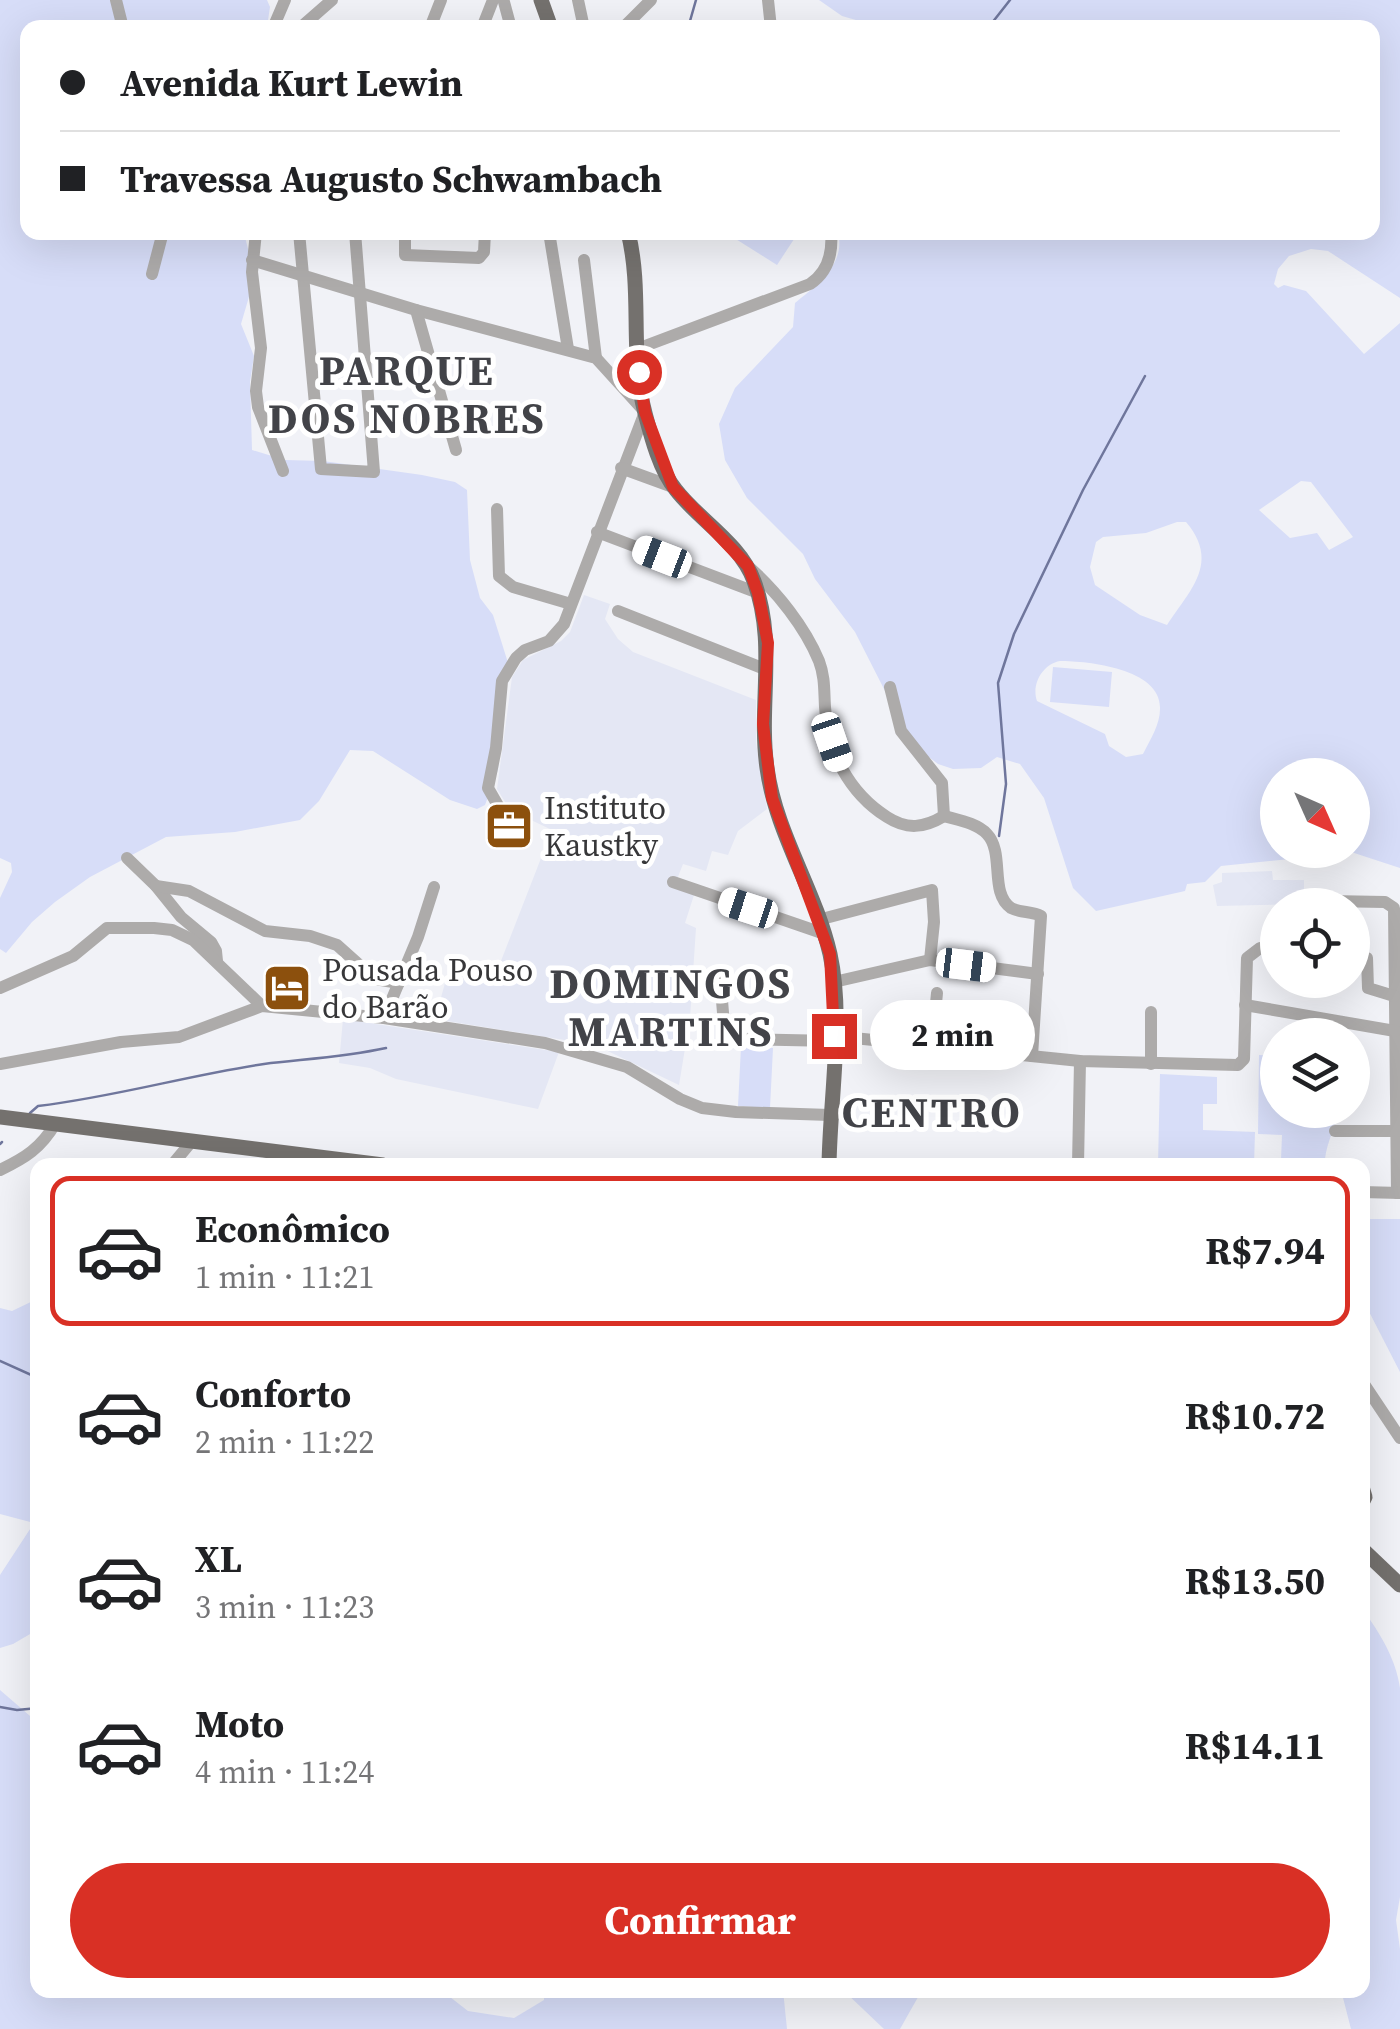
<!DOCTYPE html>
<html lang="pt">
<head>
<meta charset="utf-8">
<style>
  :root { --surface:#fff; --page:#f6f6f6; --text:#202124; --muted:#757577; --line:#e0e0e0; --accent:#d93025 }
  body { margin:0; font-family:"Source Serif 4",serif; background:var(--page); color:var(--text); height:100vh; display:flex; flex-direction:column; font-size:38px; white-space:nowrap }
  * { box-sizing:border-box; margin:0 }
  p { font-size:32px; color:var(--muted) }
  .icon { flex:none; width:55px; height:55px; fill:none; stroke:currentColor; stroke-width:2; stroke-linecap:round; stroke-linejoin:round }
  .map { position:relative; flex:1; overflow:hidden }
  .drawer { position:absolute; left:30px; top:1158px; width:1340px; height:840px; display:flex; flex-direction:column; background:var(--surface); border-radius:20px; box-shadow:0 10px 40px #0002 }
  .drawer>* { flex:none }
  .top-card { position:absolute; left:20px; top:20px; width:1360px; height:220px; border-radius:20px; box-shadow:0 10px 40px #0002; display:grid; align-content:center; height:220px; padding:0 40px; background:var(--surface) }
  .needle { width:65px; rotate:135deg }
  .controls { position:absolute; left:1260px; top:758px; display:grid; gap:20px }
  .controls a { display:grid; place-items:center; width:110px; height:110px; border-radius:50%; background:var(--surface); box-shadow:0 10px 40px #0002; font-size:50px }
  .end { position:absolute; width:45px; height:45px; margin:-22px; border:12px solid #d93025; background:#fff; box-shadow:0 0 0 5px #fff }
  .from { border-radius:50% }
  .bubble { position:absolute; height:70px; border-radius:35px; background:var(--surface); box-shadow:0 10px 40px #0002; font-size:32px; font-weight:700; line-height:70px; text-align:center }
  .car { position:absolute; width:30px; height:60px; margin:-30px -15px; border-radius:12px; box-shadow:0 0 8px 2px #0007; background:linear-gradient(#fff 24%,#345 0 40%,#fff 0 76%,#345 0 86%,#fff 0) }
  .top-card b { display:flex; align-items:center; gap:35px; height:95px; font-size:38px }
  .top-card b+b { border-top:2px solid var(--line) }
  .top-card i { width:25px; height:25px; background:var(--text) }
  ul { padding:18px 0 0; list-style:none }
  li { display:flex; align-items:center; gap:30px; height:150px; margin:0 20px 15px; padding:0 20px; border:5px solid transparent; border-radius:20px }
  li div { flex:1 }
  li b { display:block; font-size:38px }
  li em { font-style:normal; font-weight:700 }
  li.active { border-color:var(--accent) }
  li>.icon { width:90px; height:90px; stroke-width:1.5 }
  .cta { display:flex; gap:20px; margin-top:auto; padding:20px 40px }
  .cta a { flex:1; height:115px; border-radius:60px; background:var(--accent); color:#fff; font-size:40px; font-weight:700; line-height:115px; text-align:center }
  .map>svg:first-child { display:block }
  .built { fill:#e4e7f4 }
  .green { fill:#d7ddf8; fill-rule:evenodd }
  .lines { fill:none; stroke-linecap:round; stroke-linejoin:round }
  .stream { stroke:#6f769c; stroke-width:2.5 }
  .minor { stroke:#adabaa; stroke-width:12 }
  .major { stroke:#74716e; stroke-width:15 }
  .route { stroke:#d93025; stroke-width:12 }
  .labels { text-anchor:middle; stroke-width:10; stroke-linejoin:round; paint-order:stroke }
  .poi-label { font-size:32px; fill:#373739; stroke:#fff; text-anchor:start }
  .district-label { font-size:42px; font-weight:bold; letter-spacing:2.5px; fill:#424348; stroke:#fff }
</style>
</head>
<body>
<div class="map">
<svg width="1400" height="2029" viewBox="0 0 1400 2029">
  <rect width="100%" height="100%" fill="#f1f2f7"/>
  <g class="built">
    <path d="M584,595l26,9 -5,15 13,20 15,13 123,48v43l11,66 -29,22 -10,24 -16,-4 -6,20 -23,-7 -9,23 20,8 -9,28 11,5 -6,90 -11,67 -84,-40 -160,-26 17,-61 47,8 53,-136 -42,-20 -13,-21 15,-112 11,-17 38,-19 9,-9z"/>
    <path d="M1272,871l1,9h31v24l-87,2 -4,-21 9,-3v-9z"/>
    <path d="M343,1019l216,33 -21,57 -142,-30 -26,-11 -31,-5z"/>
  </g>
  <g class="green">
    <path d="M0,0h267l3,7 -3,20 -239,1v204l216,1 7,28v29l-10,34 13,32 -4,26 2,68 33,10 38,1 99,14 33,7 12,8 3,70 10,38 13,17 16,51 -11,104 -13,35 -8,4 -27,-9 -77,-49 -23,-1 -31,51 -19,19 -65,12 -69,5 -76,40 -35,25 -23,20 -26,31 -6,-4v-51l12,-26 -1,-9 -11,-5z"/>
    <path d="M819,0h581v298l-72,-47 -17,-2 -22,7 -11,13 -4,15 4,4 6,-3 22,6 58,63 36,-31v545l-55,-18h7v-75h-74v75h30l-8,8 -79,8 -16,16 -18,2 -2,7 -89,20 -23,-23 -29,-90 -24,-34 -23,-7 -16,11 -28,1 -15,-5 -26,-20 -57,-112 -40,-53 -12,-25 -56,-56 -22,-38 -6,-36 16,-36 58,-61 2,-24c22,-18 51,-39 43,-70l534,-1v-204l-492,-1 -38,-11zM1301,481l10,1 42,55 -24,13 -12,-17 -27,5 -31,-28zM1177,522h9c35,41 3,69 -19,103l-27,-10 -45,-30 -5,-18 6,-25 7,-5 43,-4zM1060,661c29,0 102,8 100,48 0,16 -10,31 -17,45l-17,3 -17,-11 -4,-12 -68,-33c-6,-17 6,-37 23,-40z"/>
    <path d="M733,233l65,-1v1l-21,32 -46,-29z"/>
    <path d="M1053,667l59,5 -3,35 -59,-5z"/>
    <path d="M741,1047l32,1 -3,60 -32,-2z"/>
    <path d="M1259,1055l18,1 1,54h59c-1,18 -10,31 -12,49l-44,1 1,-25 -24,-1z"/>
    <path d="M1160,1074l57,3v27h-14v26l52,2 -1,33h-96z"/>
    <path d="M1363,1219h37v153l-37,-72z"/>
    <path d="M37,1299v331l-24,14 -13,4v-73l34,-52 -34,-9v-206l12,3z"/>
    <path d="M1363,1610c17,23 33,49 37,78v209l-4,23 4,29v80h-49l-10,-39h21z"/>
    <path d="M0,1690l37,32 1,268h403l27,21 46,7 30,-18v-10h239l4,39h-787z"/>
    <path d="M843,1990h79l-22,39h-16z"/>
  </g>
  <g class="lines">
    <g class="stream">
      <path d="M688,28l8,-28"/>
      <path d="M988,28l22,-28"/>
      <path d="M999,836l7,-52 -8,-101 16,-49 69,-144 62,-114"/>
      <path d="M30,1113l8,-7c77,-9 151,-31 226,-42 41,-5 81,-7 122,-16"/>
      <path d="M0,1144l2,-2"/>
      <path d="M0,1361l38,17"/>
      <path d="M0,1707l17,3 21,-2"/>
    </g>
    <g class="minor">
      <path d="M116,0l7,28"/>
      <path d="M578,0l6,28"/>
      <path d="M768,0l3,28"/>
      <path d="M504,2l7,26"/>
      <path d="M273,28l12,-28"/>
      <path d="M300,28l32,-28"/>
      <path d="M430,28l11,-28"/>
      <path d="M482,28l11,-28"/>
      <path d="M623,28l28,-28"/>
      <path d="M256,232l-4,40 9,76 -5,43 2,16 25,64"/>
      <path d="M299,232l22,237 53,3 -19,-240"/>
      <path d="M405,232v23l74,3 5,-6 1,-20"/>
      <path d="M549,232l19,117"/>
      <path d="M252,260l164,50 180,48 49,54 -81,212 -15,17 -24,9 -9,8 -14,23 -6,67 -8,40 16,28"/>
      <path d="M584,260l12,98"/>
      <path d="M152,274l11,-42"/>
      <path d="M416,310l40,140"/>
      <path d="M637,349l173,-65c18,-12 23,-30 21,-52"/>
      <path d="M621,468l52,19"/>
      <path d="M497,509l2,67 14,11 58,17"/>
      <path d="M597,532l161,61"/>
      <path d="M750,568c27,24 55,59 69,93 6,16 5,29 6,46 2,44 24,86 62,110 20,13 37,11 57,-1"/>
      <path d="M618,611l149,59"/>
      <path d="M890,687l11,44 41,52 2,33"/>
      <path d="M944,816c14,4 33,7 43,18 18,19 2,59 24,74 9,5 21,3 30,8l-9,140"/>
      <path d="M127,858l29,28 25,31 30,25 5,9 1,10"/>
      <path d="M673,882l149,51"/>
      <path d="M156,886l33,5 76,40 45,5 27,9 38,34 24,4"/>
      <path d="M1320,905l8,-4 57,1 9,6 3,285"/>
      <path d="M818,920l114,-30 2,32 -4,38"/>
      <path d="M1367,958l1,30 26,8"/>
      <path d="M720,976l4,49 7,14 103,2"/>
      <path d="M834,982l96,-22 108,14"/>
      <path d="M0,988l73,-32 34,-28h47l18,2 21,10 69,66"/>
      <path d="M1245,1005l150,26"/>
      <path d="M384,1018l34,-81 16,-50"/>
      <path d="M834,1036l246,25 158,4 6,-6 3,-101 13,-10 18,-4"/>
      <path d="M932,1045l5,-52"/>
      <path d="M0,1064l121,-22 58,-5 83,-31 122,12 161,25 82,24 53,32 22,9 34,4 94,3"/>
      <path d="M1151,1064v-52"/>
      <path d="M1335,1131h62"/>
      <path d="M172,1165l20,-24"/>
      <path d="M1078,1165l2,-104"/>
      <path d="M0,1170c25,-12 41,-22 55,-46"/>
      <path d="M1362,1192l38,1"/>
      <path d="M1364,1384l36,54"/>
    </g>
    <g class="major">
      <path d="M541,0l10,28"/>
      <path d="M628,232c15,60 1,122 17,181 6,23 15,58 31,77 23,30 64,53 78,91 23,62 4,123 13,187 9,66 48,121 63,186 14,64 0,145 -1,211"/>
      <path d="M0,1117l383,48"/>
      <path d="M1362,1382v3"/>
      <path d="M1362,1487l3,10 -3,6"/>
      <path d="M1362,1549l38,36"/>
    </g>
  </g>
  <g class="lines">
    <path class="route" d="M639,372l6,40 28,75 75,79 10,27 10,50 -5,81 9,74 58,156 4,82"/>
  </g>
  <defs>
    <g id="office-square" transform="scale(2.5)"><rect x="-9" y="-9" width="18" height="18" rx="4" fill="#8c500d" stroke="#fff"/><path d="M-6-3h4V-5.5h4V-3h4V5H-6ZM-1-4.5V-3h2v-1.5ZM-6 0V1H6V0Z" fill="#fff"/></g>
    <g id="hotel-square" transform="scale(2.5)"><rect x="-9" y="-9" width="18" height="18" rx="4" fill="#8c500d" stroke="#fff"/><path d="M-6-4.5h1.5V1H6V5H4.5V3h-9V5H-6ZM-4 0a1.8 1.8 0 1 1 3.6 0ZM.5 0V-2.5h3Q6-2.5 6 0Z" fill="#fff"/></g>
  </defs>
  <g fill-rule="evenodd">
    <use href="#office-square" x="509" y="826"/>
    <use href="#hotel-square" x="287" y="988"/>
  </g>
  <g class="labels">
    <g class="poi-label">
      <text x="544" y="819">Instituto<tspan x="544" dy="37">Kaustky</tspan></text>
      <text x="322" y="981">Pousada Pouso<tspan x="322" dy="37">do Barão</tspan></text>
    </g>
    <g class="district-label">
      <text x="407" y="385">PARQUE<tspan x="407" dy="48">DOS NOBRES</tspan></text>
      <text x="671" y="998">DOMINGOS<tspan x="671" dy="48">MARTINS</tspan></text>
      <text x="932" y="1127">CENTRO</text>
    </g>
  </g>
</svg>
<div class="controls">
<a><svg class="needle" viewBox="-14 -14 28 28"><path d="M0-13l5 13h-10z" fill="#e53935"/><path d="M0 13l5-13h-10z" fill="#757577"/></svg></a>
<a><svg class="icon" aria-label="locate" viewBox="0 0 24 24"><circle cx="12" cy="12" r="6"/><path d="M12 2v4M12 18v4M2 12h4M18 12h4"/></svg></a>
<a><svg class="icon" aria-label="layers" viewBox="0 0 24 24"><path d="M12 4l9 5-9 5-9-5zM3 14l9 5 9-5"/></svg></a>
</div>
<i class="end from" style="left:639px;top:372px"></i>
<i class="end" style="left:834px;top:1036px"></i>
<div class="bubble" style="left:870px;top:1000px;width:165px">2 min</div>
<i class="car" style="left:662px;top:557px;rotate:291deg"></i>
<i class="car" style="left:832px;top:742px;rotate:161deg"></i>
<i class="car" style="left:748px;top:908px;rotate:288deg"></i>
<i class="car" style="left:966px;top:965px;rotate:97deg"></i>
<div class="top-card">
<b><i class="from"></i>Avenida Kurt Lewin</b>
<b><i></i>Travessa Augusto Schwambach</b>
</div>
<section class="drawer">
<ul>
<li class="active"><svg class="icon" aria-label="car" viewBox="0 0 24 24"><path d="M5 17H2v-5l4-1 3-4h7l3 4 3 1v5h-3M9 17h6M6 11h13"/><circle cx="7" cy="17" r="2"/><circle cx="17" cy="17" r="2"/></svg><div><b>Econômico</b><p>1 min · 11:21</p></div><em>R$7.94</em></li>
<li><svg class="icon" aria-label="car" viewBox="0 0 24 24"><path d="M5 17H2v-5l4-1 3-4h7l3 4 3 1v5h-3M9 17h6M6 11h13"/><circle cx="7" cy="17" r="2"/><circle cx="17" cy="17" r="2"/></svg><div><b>Conforto</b><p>2 min · 11:22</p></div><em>R$10.72</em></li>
<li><svg class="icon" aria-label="car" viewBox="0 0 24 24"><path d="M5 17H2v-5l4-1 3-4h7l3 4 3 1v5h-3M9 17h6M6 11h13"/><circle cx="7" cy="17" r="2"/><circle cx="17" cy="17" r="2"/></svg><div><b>XL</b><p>3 min · 11:23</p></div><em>R$13.50</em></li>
<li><svg class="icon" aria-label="car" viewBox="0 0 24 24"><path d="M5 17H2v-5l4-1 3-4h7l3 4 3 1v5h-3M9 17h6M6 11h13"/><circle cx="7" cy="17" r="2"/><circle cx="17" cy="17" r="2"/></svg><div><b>Moto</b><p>4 min · 11:24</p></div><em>R$14.11</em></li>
</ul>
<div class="cta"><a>Confirmar</a></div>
</section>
</div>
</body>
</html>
